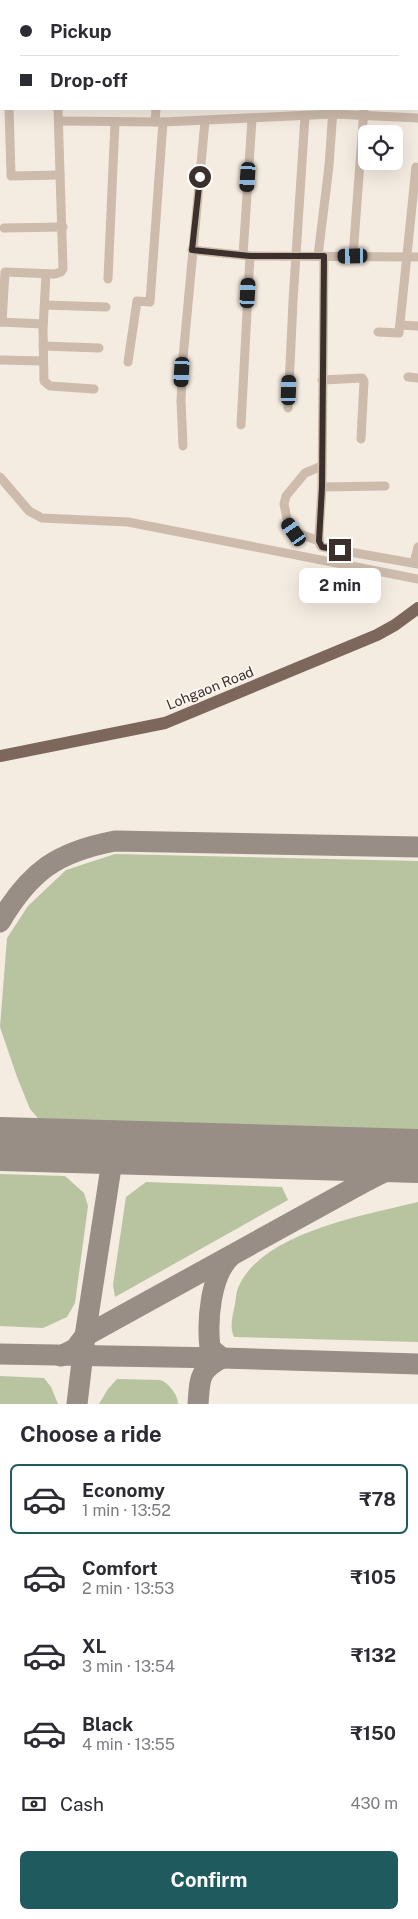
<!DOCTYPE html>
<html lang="en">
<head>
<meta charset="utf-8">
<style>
  :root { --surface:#fff; --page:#f7f7f7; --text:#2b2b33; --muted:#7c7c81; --line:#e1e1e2; --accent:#1f5a5e }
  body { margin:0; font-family:"Public Sans",sans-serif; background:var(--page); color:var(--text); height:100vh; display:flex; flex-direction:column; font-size:19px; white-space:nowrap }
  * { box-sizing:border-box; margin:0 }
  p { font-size:16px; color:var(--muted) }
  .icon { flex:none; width:28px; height:28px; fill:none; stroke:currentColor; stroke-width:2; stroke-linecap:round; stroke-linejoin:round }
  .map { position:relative; height:1404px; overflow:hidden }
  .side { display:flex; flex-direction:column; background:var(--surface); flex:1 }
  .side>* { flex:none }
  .hud { position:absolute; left:0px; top:0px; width:419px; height:110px; box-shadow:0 5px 20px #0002; display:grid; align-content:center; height:110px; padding:0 20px; background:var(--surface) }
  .buttons { position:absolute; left:358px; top:125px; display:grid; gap:10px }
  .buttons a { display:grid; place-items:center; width:45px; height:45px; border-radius:8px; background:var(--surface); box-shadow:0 5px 20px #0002; font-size:25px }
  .end { position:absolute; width:22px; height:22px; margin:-11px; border:6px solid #3b302b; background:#fff; box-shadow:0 0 0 2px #fff }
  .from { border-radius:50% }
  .bubble { position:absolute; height:35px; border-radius:8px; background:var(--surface); box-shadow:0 5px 20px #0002; font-size:16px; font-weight:700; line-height:35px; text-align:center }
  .car { position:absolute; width:15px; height:30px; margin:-15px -8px; border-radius:6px; box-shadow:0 0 4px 1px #0007; background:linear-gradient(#222 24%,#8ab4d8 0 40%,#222 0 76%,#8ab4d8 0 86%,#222 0) }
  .hud b { display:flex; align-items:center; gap:18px; height:48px; font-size:19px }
  .hud b+b { border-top:1px solid var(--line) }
  .hud i { width:12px; height:12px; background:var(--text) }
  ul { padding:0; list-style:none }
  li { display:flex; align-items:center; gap:15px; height:70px; margin:0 10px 8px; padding:0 10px; border:2px solid transparent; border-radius:8px }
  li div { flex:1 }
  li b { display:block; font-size:19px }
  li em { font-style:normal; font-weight:700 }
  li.current { border-color:var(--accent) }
  li>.icon { width:45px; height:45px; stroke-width:1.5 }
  h2 { padding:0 20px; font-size:22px; line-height:60px }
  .pay { display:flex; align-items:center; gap:12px; height:55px; padding:0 20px; font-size:19px }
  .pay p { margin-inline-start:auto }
  .button { display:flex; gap:10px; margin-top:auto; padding:10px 20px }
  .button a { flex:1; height:58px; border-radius:8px; background:var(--accent); color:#fff; font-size:20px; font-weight:700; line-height:58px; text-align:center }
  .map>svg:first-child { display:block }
  .green { fill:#b8c4a0 }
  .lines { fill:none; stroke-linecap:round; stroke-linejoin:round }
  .taxiway { stroke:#988e86; stroke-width:21 }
  .runway { stroke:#988e86; stroke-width:54 }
  .minor { stroke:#cdbbac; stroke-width:9 }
  .tertiary { stroke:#cdbbac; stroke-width:11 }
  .primary { stroke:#7d675c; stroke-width:12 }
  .route { stroke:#3b302b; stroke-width:6 }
  .labels { text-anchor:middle; stroke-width:4; stroke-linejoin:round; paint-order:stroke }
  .street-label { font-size:14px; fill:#3b302b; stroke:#fbf5ee }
</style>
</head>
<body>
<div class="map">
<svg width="418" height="1404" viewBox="0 0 418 1404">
  <rect width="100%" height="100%" fill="#f4ebe1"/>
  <g class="green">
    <path d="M115,854l303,7v274l-375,-11 -13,-15 -13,-32 -17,-50 7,-89 21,-32 38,-36z"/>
    <path d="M0,1174l65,2 19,17 4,13 -13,97 -8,14 -24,11 -43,-2z"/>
    <path d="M146,1182l136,5 6,13 -173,97 -2,-12 13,-88z"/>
    <path d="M418,1202v140l-184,-5c-5,-11 -1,-22 1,-33 1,-5 1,-11 3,-16 22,-55 127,-73 180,-86z"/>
    <path d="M0,1376l44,2 7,9 7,17h-58z"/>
    <path d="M117,1379l43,1c8,2 18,15 18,24h-79l9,-15z"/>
  </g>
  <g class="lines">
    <g class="taxiway">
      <path d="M0,922c30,-51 57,-70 115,-81l303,6"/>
      <path d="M347,1154c11,6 18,14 21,26"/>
      <path d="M0,1354l222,4 196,6"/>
      <path d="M61,1356l14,-7 10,-13 283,-156 48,-24"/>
      <path d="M77,1404l8,-68 29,-188"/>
      <path d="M198,1404c2,-24 0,-34 24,-46l-12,-10c-3,-27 0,-73 21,-92"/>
    </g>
    <path class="runway" d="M0,1144l418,12"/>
    <g class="minor">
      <path d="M49,0v1"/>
      <path d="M405,0l5,1"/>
      <path d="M165,1v-1"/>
      <path d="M206,1v-1"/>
      <path d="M241,1v-1"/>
      <path d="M294,1v-1"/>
      <path d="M343,1v-1"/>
      <path d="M372,1l1,-1"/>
      <path d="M9,109l2,65"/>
      <path d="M59,121l104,1 170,-8 85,4"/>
      <path d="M155,122l1,-13"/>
      <path d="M11,176l49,-1"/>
      <path d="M4,228l59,-1"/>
      <path d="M192,250l58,6 168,1"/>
      <path d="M243,255l9,-136"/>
      <path d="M318,256l11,-90 4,-57"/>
      <path d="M324,256l-2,231 -3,48 1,10 2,2 96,17"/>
      <path d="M353,256l11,-147"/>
      <path d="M46,274l-3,55 1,52 6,5 44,3"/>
      <path d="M108,279l7,-157"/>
      <path d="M45,305l61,2"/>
      <path d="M0,322l43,2"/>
      <path d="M2,322l3,-50 50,2 6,-2 2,-3 -5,-160"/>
      <path d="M400,325l18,1"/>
      <path d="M378,332l21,1 17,-166"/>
      <path d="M43,346l56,2"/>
      <path d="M0,360l43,1"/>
      <path d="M128,362l9,-61 13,1 13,-180"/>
      <path d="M408,377l10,1"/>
      <path d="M322,380l40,-2 2,3 -3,58"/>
      <path d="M288,408l5,-107 12,-185"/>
      <path d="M241,425l9,-169"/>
      <path d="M183,446l-2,-45 2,-43 22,-237"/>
      <path d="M0,477l29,34 13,7 86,4 290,57"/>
      <path d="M322,487l63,-1"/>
      <path d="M319,541l-25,-9 -6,-9 -4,-19 2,-8 19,-23 17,-7"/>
      <path d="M414,563l4,-16"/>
    </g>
    <g class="tertiary">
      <path d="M28,1l3,-1"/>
      <path d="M0,14l1,-1"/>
    </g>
    <path class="primary" d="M0,756l165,-33 212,-88 18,-10 23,-17"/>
  </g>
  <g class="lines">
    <path class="route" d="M200,177l-8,73 58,6h74l-2,231 -3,54 3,6 18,3"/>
  </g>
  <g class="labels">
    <g class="street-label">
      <text transform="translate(210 688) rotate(-22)" y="5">Lohgaon Road</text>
    </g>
  </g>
</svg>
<div class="buttons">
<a><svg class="icon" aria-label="locate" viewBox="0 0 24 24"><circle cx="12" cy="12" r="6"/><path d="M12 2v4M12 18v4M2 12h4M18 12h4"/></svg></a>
</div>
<i class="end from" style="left:200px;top:177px"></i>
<i class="end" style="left:340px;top:550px"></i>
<div class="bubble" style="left:299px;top:568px;width:82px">2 min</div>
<i class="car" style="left:248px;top:177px;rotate:184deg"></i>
<i class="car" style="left:353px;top:256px;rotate:269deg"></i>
<i class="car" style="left:248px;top:293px;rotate:3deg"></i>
<i class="car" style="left:182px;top:372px;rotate:183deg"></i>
<i class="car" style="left:289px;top:390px;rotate:2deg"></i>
<i class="car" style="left:294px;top:532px;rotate:325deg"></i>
<div class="hud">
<b><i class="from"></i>Pickup</b>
<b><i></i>Drop-off</b>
</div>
</div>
<section class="side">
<h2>Choose a ride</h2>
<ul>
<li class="current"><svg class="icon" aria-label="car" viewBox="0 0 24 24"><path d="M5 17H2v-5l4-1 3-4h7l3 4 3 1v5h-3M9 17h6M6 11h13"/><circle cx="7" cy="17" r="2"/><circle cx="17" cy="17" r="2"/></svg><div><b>Economy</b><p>1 min · 13:52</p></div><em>₹78</em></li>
<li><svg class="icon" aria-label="car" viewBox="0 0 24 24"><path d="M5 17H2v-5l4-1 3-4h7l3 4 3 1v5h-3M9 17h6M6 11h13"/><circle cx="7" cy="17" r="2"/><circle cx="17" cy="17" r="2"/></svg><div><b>Comfort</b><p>2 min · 13:53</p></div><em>₹105</em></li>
<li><svg class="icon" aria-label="car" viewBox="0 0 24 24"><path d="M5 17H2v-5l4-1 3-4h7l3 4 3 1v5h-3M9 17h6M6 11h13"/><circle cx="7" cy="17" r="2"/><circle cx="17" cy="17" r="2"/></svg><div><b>XL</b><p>3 min · 13:54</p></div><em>₹132</em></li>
<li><svg class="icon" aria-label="car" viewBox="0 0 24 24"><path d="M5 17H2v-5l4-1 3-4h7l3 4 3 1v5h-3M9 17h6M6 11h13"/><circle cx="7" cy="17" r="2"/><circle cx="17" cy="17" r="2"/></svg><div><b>Black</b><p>4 min · 13:55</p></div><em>₹150</em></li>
</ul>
<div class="pay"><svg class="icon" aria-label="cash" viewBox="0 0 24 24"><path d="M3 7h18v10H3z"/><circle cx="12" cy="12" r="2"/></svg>Cash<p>430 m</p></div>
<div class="button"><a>Confirm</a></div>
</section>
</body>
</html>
